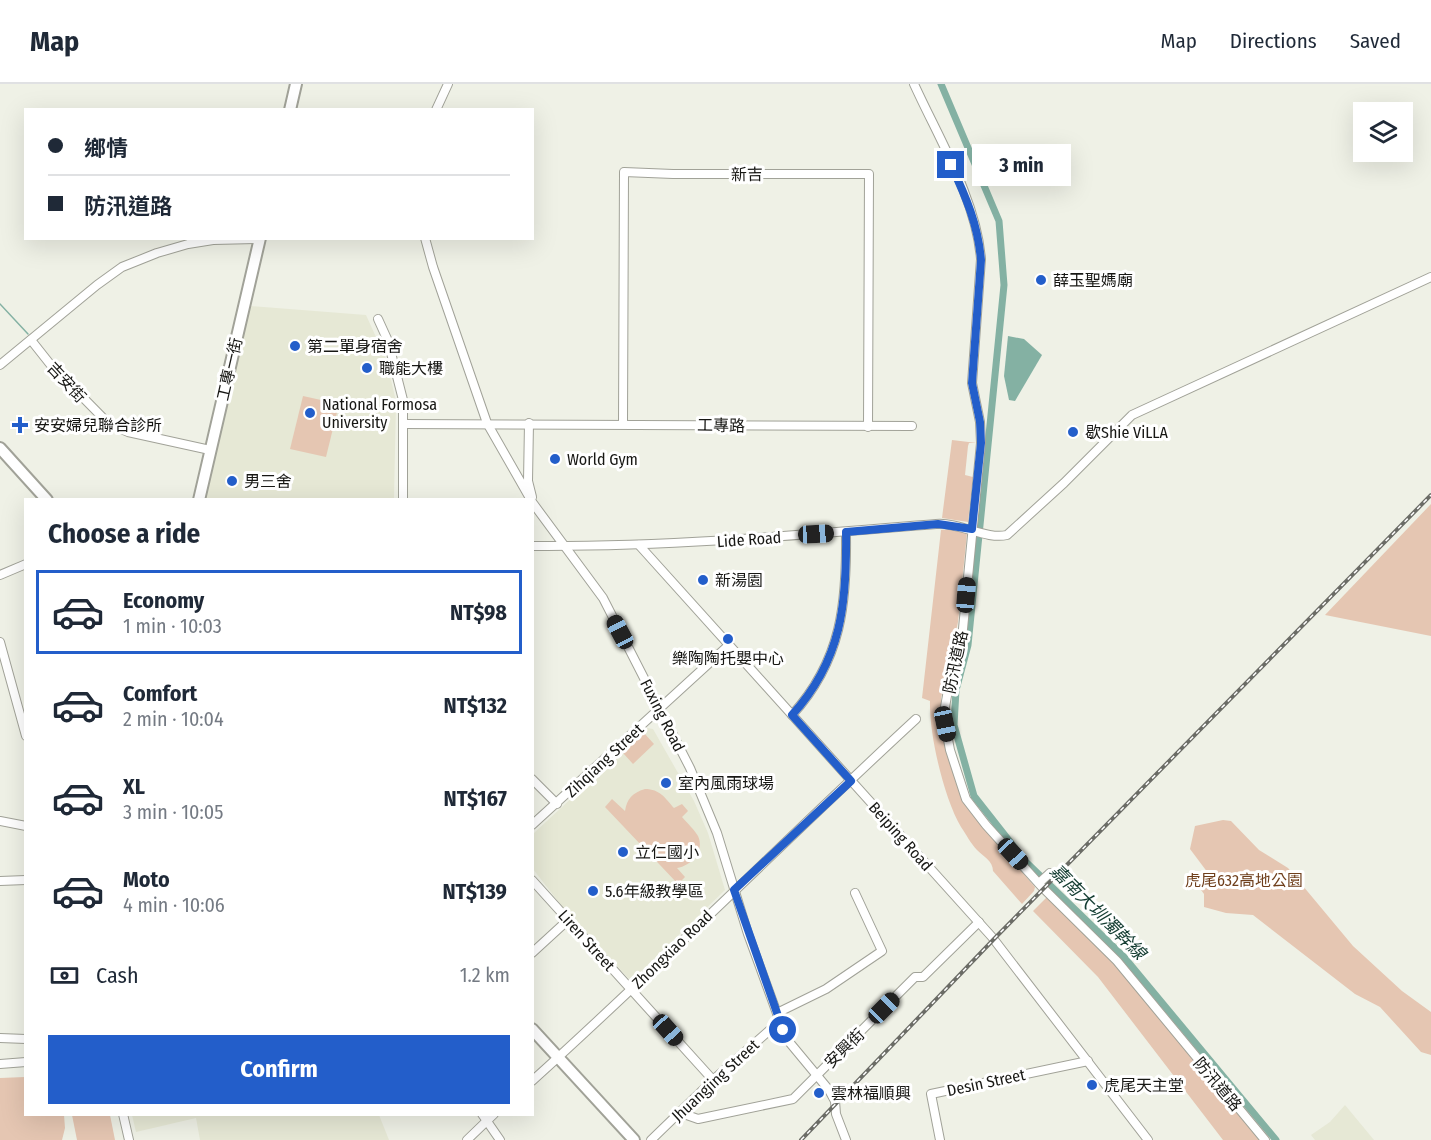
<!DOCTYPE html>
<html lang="en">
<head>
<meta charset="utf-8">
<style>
  :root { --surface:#fff; --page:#f2f2f3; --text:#1f2937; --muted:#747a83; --line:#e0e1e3; --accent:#235eca }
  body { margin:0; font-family:"Fira Sans Condensed","Noto Sans TC",sans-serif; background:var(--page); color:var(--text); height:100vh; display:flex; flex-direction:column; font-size:22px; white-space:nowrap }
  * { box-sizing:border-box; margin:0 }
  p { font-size:20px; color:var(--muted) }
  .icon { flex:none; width:33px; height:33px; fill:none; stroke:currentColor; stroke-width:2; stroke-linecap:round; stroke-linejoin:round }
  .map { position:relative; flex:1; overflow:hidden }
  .sheet { position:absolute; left:24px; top:414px; width:510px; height:618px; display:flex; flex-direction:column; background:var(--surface); border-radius:0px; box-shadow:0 6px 24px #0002 }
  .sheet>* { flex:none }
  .guide { position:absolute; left:24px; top:24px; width:510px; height:132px; border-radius:0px; box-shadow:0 6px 24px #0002; display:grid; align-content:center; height:132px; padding:0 24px; background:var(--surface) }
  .controls { position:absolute; left:1353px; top:18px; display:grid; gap:12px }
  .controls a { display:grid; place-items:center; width:60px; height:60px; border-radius:0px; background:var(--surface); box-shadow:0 6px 24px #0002; font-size:30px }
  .end { position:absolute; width:27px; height:27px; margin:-14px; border:8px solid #235eca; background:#fff; box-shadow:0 0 0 3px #fff }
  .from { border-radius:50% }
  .bubble { position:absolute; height:42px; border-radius:0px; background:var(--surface); box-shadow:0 6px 24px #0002; font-size:20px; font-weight:700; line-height:42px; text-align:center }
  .car { position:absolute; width:18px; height:36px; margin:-18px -9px; border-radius:8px; box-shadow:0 0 4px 2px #0007; background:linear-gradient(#222 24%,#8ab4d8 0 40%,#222 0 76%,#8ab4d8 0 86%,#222 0) }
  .guide b { display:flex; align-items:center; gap:21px; height:57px; font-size:22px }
  .guide b+b { border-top:2px solid var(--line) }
  .guide i { width:15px; height:15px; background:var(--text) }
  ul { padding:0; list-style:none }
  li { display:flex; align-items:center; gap:18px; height:84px; margin:0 12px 9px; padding:0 12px; border:3px solid transparent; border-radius:0px }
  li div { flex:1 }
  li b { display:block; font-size:22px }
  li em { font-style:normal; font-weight:700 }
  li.current { border-color:var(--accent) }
  li>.icon { width:54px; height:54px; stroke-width:1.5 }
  h2 { padding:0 24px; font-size:27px; line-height:72px }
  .pay { display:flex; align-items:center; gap:15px; height:66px; padding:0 24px; font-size:22px }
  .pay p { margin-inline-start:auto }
  .action { display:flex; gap:12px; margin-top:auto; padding:12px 24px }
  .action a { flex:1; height:69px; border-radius:0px; background:var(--accent); color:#fff; font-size:24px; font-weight:700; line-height:69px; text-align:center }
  header { display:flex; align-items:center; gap:36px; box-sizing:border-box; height:84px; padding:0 30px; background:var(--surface); border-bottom:2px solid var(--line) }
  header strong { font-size:28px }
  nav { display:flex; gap:33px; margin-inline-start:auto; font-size:21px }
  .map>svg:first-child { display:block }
  .built { fill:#e6e8d5 }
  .green { fill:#e5c6b2 }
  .water { fill:#84b1a3 }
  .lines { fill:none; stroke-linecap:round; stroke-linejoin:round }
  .stream { stroke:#84b1a3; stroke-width:1.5 }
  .canal { stroke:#84b1a3; stroke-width:7 }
  .street-casing { stroke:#a1a298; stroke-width:10 }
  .secondary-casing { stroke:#a1a298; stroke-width:14 }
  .street { stroke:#fff; stroke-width:8 }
  .secondary { stroke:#fff; stroke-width:10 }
  .rail-casing { stroke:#6b6c66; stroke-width:4 }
  .rail { stroke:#fff; stroke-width:1.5; stroke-dasharray:4.5; stroke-linecap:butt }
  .route { stroke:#235eca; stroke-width:8 }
  .poi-dot { fill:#235eca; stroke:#fff; stroke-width:2 }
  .labels { text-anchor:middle; stroke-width:6; stroke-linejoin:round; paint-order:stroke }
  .street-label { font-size:16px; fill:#171714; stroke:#fff }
  .poi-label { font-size:16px; fill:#171714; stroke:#fff; text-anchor:start }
  .park-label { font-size:16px; fill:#6f3f1c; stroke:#fff }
  .water-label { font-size:18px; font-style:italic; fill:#133c31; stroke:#fff }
</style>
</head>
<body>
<header>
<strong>Map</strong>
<nav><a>Map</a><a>Directions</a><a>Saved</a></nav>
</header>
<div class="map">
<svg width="1431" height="1056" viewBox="0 0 1431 1056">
  <rect width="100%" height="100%" fill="#eff1e6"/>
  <g class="built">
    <path d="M250,222l116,9 20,44 10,42 -2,98 -190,1z"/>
    <path d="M647,644l6,1 41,72 14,32 17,57 -94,91 -67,-72 -31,-40v-35z"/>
    <path d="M1345,1021l29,35h-59l-4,-5 19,-13z"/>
    <path d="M132,1031h247l10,25h-189l-4,-22 -60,14z"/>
  </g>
  <g class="green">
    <path d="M303,312l36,8 -13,53 -36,-8z"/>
    <path d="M952,356l25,3h-8l-1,3 -3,29 8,2 -5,45 -26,-4z"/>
    <path d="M1431,420v132l-106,-21z"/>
    <path d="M941,446h12l14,3 -9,89 -17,76v29l15,56 12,26 67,78 -1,4 -12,13 -29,-33c0,-10 -10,-15 -16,-21 -6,-6 -11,-16 -16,-23 -17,-29 -32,-92 -31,-126l-8,-3z"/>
    <path d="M644,649l10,11 -21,20 -10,-11z"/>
    <path d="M645,705c15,0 20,9 29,19l8,-4 6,7 -6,6c5,6 12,12 16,19 7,15 -7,30 -21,32l8,9 -7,7 -73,-77 7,-8 13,12c2,-12 7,-18 20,-22z"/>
    <path d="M1223,736l8,1 28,29 29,18 65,78 49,45 29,21v43l-10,-3 -41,-45 -25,-13 -102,-79 -27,-2 -22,-6v-13l-5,-7 9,-14 -18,-24 5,-23z"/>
    <path d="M1048,812l83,86 129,158h-37l-125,-163 -65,-66z"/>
    <path d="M25,993l1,37 38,1 1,13 -3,12h-62v-62z"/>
    <path d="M72,1031h38l5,25h-38z"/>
  </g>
  <path class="water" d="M1008,252l16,3 18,16 -27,46 -6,-1 -5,-24z"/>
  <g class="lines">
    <path class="stream" d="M0,220l28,30"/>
    <path class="canal" d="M941,0l58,137 5,64 -36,360 -12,45 -2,35 20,71 52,66 98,95 152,183"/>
    <g class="street-casing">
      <g id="street">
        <path d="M914,0c25,55 62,115 67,175l-9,124 8,39 1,21 -19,196 -14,51 -3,17v17l5,26 16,49 20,26 56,62 75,74 148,179"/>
        <path d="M436,26l12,-26"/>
        <path d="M425,154l8,29 54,156 44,77"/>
        <path d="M378,235l10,22 15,59v100"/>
        <path d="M31,256l19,24 59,60 19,8 82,18"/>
        <path d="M0,281l97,-80 25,-18 35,-14 31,-9 25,-4 47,-1"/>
        <path d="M529,339l-1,58 4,16"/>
        <path d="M404,340l508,2"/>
        <path d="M623,340l1,-252 49,2h196l-1,253"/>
        <path d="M532,418l71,96 87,170 27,65 31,101 35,96 7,13 39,47 6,11 1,13 10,26"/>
        <path d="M639,461l353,392 156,203"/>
        <path d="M532,462c136,1 270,-11 404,-22 24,-2 50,16 71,11l57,-52 68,-68 299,-138"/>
        <path d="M0,491l26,-11"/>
        <path d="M0,558l26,94"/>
        <path d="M792,631c50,-55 55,-112 54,-183"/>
        <path d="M532,695l25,25"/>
        <path d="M0,737l26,5"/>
        <path d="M532,741l197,-180"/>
        <path d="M532,796l181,200"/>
        <path d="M0,797l26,-1"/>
        <path d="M1039,799l11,-10"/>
        <path d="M532,869l36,-33"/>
        <path d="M777,929l49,-24 56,-38 -27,-58"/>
        <path d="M0,954l26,1"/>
        <path d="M0,980l26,-2"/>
        <path d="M532,997c131,-118 255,-243 384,-362"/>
        <path d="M681,1029l17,6 95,-20 122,-122h8l56,-55"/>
        <path d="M123,1030l6,26"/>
        <path d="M482,1030l18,26"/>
        <path d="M467,1056l27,-26"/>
        <path d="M651,1056l62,-60 67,-59"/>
        <path d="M940,1056l-9,-46 157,-33"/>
      </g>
    </g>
    <g class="secondary-casing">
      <g id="secondary">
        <path d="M290,26l6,-26"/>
        <path d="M0,364l47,52"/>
        <path d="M199,416l61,-262"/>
        <path d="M532,945l102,111"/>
      </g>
    </g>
    <use href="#street" class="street"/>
    <use href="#secondary" class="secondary"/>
    <g class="rail-casing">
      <path id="rail" d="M801,1056l193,-201 437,-444"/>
    </g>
    <use href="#rail" class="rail"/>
  </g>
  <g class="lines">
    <path class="route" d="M783,946l-49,-140 117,-109 -59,-66c50,-55 55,-112 54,-183l92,-8 34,5 9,-86 -1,-21 -8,-39 9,-123c-3,-35 -15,-63 -30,-95"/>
  </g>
  <g class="poi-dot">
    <circle cx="1041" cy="196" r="6"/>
    <circle cx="295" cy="262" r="6"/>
    <circle cx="367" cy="284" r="6"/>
    <circle cx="310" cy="329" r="6"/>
    <path d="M17 332h6v6h6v6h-6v6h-6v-6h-6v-6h6z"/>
    <circle cx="1073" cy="348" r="6"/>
    <circle cx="555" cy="375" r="6"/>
    <circle cx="232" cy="397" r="6"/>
    <circle cx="703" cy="496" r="6"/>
    <circle cx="728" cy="555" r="6"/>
    <circle cx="666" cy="699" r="6"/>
    <circle cx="623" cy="768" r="6"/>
    <circle cx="593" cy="807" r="6"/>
    <circle cx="1092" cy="1001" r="6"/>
    <circle cx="819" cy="1009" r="6"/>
  </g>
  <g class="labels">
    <g class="street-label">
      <text transform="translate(747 90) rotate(-1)" y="6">新吉</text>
      <text transform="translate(229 285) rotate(-77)" y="6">工專一街</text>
      <text transform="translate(67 298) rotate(47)" y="6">吉安街</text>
      <text transform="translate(721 341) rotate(1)" y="6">工專路</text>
      <text transform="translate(749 455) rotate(-4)" y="6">Lide Road</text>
      <text transform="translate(955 578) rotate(-78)" y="6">防汛道路</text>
      <text transform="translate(663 631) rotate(63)" y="6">Fuxing Road</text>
      <text transform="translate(604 676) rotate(-43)" y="6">Zihqiang Street</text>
      <text transform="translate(901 752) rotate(48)" y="6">Beiping Road</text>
      <text transform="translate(587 856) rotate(48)" y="6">Liren Street</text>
      <text transform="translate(672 865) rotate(-44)" y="6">Zhongxiao Road</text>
      <text transform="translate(844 964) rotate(-44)" y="6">安興街</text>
      <text transform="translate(715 996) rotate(-43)" y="6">Jhuangjing Street</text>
      <text transform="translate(986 998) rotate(-12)" y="6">Desin Street</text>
      <text transform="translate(1218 1000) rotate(50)" y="6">防汛道路</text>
    </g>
    <g class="poi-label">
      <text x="1053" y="202">薛玉聖媽廟</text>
      <text x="307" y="268">第二單身宿舍</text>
      <text x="379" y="290">職能大樓</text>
      <text x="322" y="326">National Formosa<tspan x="322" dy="18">University</tspan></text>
      <text x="34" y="347">安安婦兒聯合診所</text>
      <text x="1085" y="354">歇Shie ViLLA</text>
      <text x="567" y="381">World Gym</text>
      <text x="244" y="403">男三舍</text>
      <text x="715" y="502">新湯園</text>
      <text x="728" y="580" text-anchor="middle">樂陶陶托嬰中心</text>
      <text x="678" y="705">室內風雨球場</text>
      <text x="635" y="774">立仁國小</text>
      <text x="605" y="813">5.6年級教學區</text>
      <text x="1104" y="1007">虎尾天主堂</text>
      <text x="831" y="1015">雲林福順興</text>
    </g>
    <g class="park-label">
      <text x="1244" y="802">虎尾632高地公園</text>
    </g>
    <g class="water-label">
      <text transform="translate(1098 828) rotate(45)" y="6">嘉南大圳濁幹線</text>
    </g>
  </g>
</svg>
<div class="controls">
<a><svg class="icon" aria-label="layers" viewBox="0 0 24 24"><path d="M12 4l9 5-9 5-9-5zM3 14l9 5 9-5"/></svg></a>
</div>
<i class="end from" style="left:783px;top:946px"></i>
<i class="end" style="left:951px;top:81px"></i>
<div class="bubble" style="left:972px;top:60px;width:99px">3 min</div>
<i class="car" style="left:816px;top:450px;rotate:87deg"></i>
<i class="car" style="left:966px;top:511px;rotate:5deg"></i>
<i class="car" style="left:620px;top:548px;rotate:332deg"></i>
<i class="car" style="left:945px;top:640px;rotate:168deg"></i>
<i class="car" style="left:1013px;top:770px;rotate:137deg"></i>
<i class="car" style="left:884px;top:924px;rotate:45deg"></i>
<i class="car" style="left:668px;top:946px;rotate:138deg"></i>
<div class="guide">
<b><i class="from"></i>鄉情</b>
<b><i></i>防汛道路</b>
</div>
<section class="sheet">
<h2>Choose a ride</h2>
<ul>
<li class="current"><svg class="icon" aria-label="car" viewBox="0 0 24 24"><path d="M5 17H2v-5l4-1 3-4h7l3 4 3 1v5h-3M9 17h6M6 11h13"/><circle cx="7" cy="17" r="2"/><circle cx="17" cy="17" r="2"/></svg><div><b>Economy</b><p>1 min · 10:03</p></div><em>NT$98</em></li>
<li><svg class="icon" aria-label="car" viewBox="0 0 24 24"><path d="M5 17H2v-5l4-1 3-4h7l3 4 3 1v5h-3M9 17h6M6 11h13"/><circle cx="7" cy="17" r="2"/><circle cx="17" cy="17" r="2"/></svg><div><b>Comfort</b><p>2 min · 10:04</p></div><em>NT$132</em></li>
<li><svg class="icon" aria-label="car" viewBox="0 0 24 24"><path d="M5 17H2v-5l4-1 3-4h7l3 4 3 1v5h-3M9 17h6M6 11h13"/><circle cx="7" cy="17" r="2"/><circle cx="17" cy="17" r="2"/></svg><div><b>XL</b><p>3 min · 10:05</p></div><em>NT$167</em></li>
<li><svg class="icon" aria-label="car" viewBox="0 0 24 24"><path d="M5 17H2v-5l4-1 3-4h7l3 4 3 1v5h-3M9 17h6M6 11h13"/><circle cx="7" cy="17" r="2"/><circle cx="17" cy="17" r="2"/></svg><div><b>Moto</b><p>4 min · 10:06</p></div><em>NT$139</em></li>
</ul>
<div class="pay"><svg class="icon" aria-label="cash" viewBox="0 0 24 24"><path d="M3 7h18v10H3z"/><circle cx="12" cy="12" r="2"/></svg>Cash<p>1.2 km</p></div>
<div class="action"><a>Confirm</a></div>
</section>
</div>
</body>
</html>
